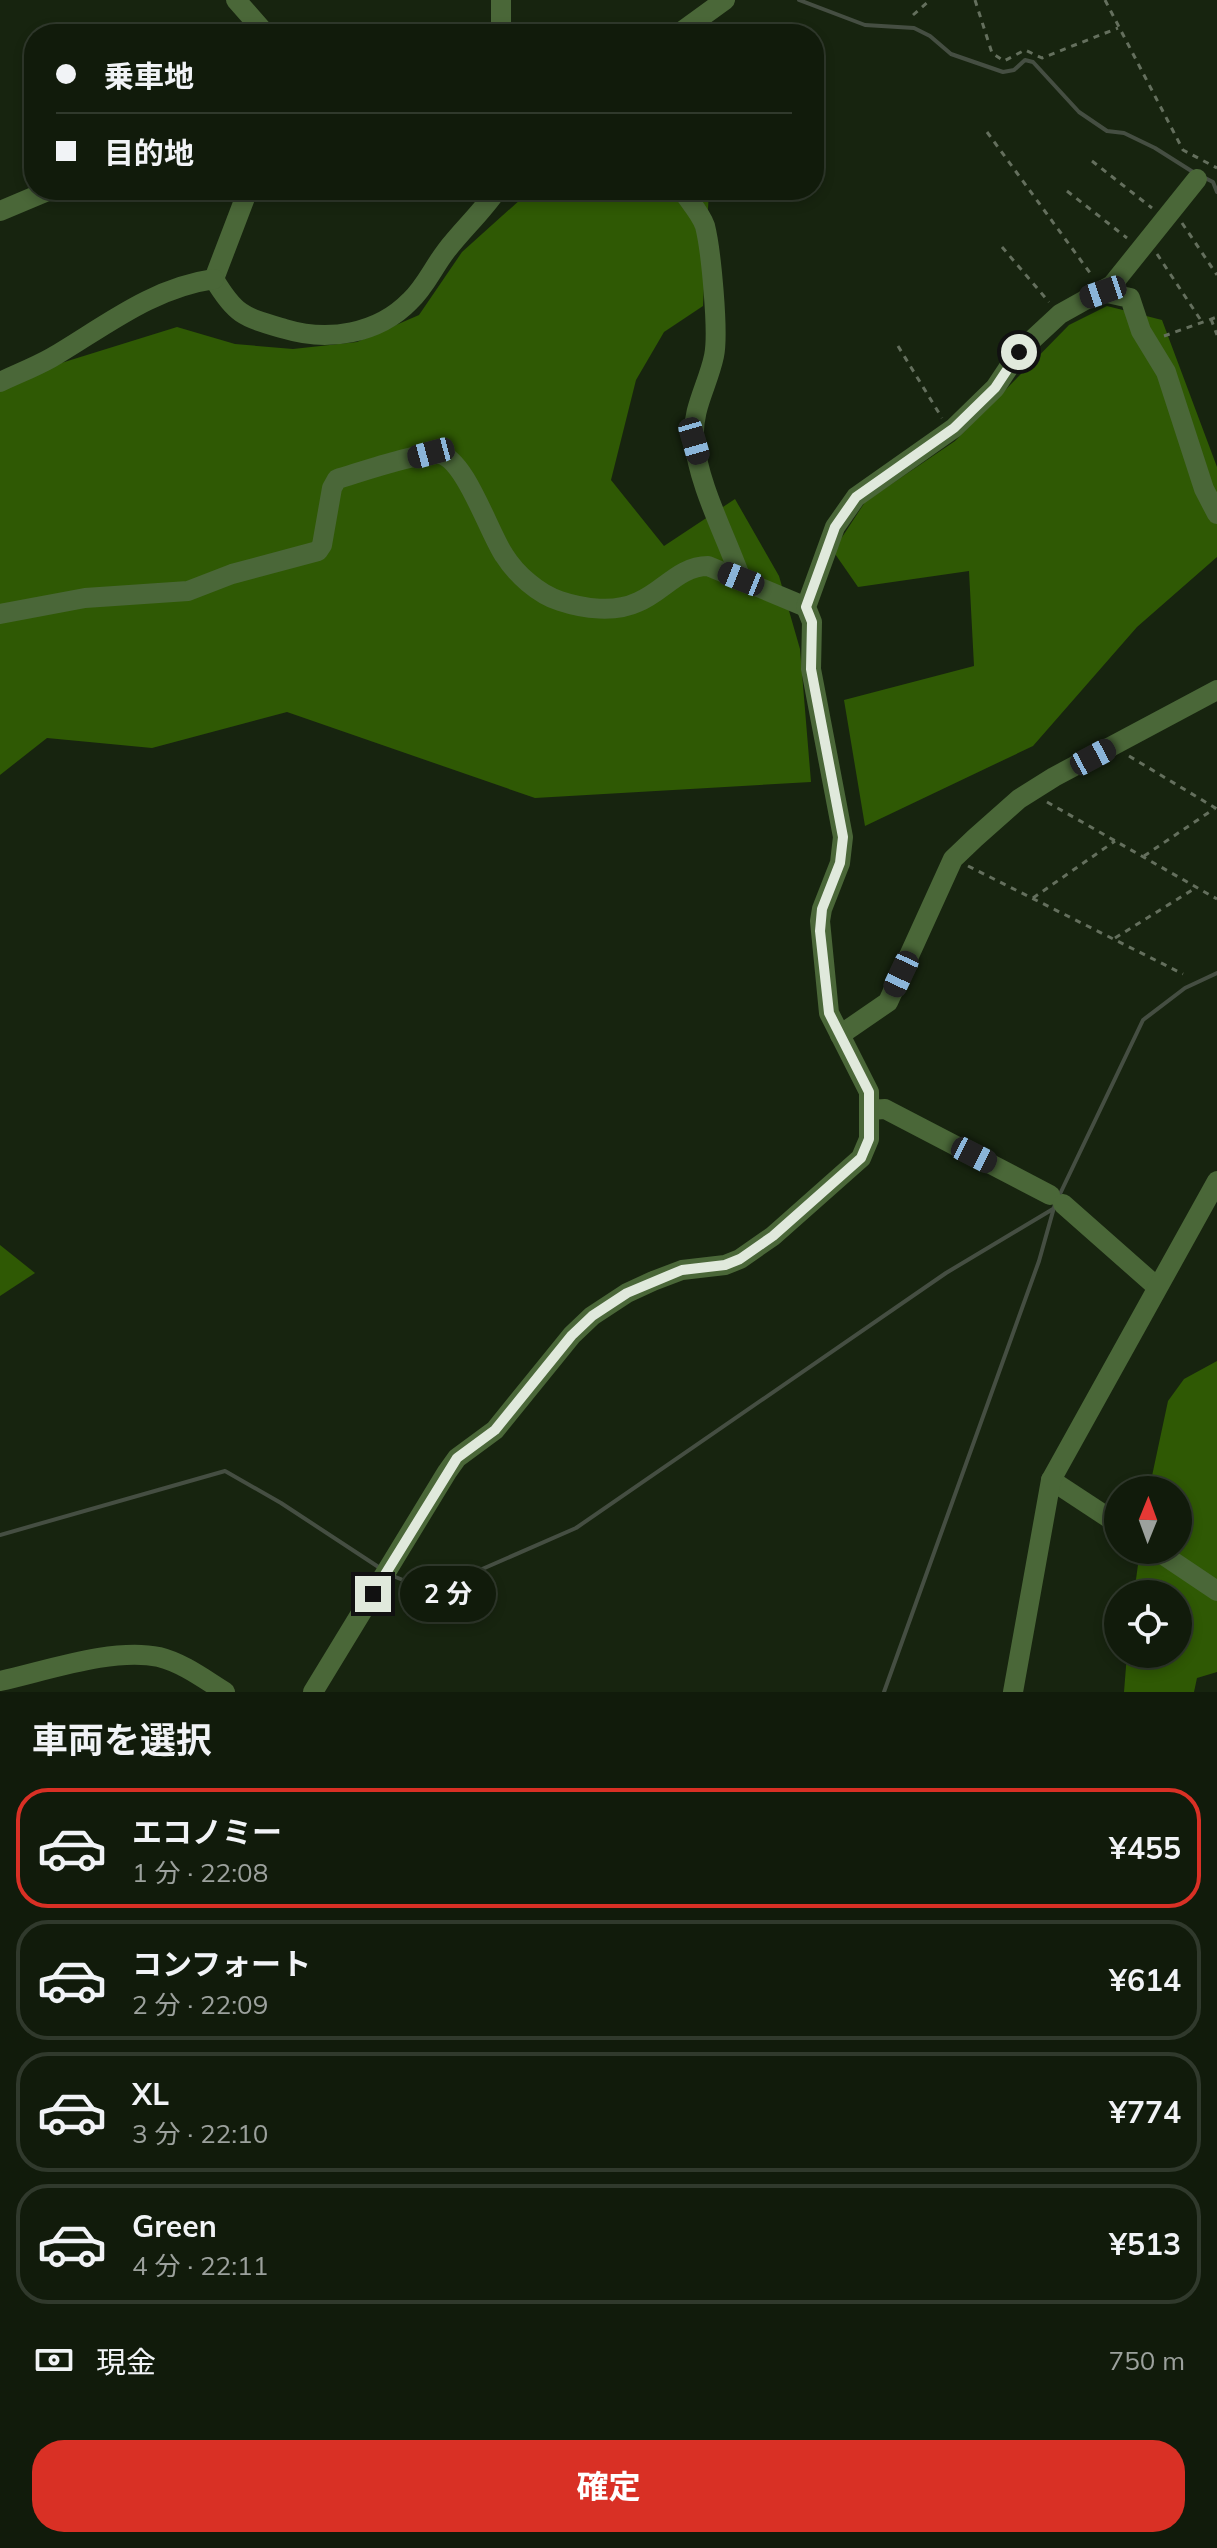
<!DOCTYPE html>
<html lang="ja">
<head>
<meta charset="utf-8">
<style>
  :root { --surface:#111b0b; --page:#1a2414; --text:#f1f3f6; --muted:#9ca19d; --line:#30392c; --accent:#d93025 }
  body { margin:0; font-family:Mulish,"Noto Sans JP",sans-serif; background:var(--page); color:var(--text); height:100vh; display:flex; flex-direction:column; font-size:30px; white-space:nowrap }
  * { box-sizing:border-box; margin:0 }
  p { font-size:26px; color:var(--muted) }
  .icon { flex:none; width:44px; height:44px; fill:none; stroke:currentColor; stroke-width:2; stroke-linecap:round; stroke-linejoin:round }
  .map { position:relative; height:1692px; overflow:hidden }
  .side { display:flex; flex-direction:column; background:var(--surface); flex:1 }
  .side>* { flex:none }
  .banner { position:absolute; left:24px; top:24px; width:800px; height:176px; border-radius:32px; box-shadow:0 4px 12px #0003,0 0 0 2px var(--line); display:grid; align-content:center; height:176px; padding:0 32px; background:var(--surface) }
  .needle { width:52px; rotate:1deg }
  .tools { position:absolute; left:1104px; top:1476px; display:grid; gap:16px }
  .tools a { display:grid; place-items:center; width:88px; height:88px; border-radius:50%; background:var(--surface); box-shadow:0 4px 12px #0003,0 0 0 2px var(--line); font-size:40px }
  .end { position:absolute; width:36px; height:36px; margin:-18px; border:10px solid #e0e9dc; background:#111; box-shadow:0 0 0 4px #111 }
  .from { border-radius:50% }
  .bubble { position:absolute; height:56px; border-radius:28px; background:var(--surface); box-shadow:0 4px 12px #0003,0 0 0 2px var(--line); font-size:26px; font-weight:700; line-height:56px; text-align:center }
  .car { position:absolute; width:24px; height:48px; margin:-24px -12px; border-radius:10px; box-shadow:0 0 6px 2px #0007; background:linear-gradient(#222 24%,#8ab4d8 0 40%,#222 0 76%,#8ab4d8 0 86%,#222 0) }
  .banner b { display:flex; align-items:center; gap:28px; height:76px; font-size:30px }
  .banner b+b { border-top:2px solid var(--line) }
  .banner i { width:20px; height:20px; background:var(--text) }
  ul { padding:0; list-style:none }
  li { display:flex; align-items:center; gap:24px; height:120px; margin:0 16px 12px; padding:0 16px; border:4px solid var(--line); border-radius:32px }
  li div { flex:1 }
  li b { display:block; font-size:30px }
  li em { font-style:normal; font-weight:700 }
  li.selected { border-color:var(--accent) }
  li>.icon { width:72px; height:72px; stroke-width:1.5 }
  h2 { padding:0 32px; font-size:36px; line-height:96px }
  .pay { display:flex; align-items:center; gap:20px; height:88px; padding:0 32px; font-size:30px }
  .pay p { margin-inline-start:auto }
  .action { display:flex; gap:16px; margin-top:auto; padding:16px 32px }
  .action a { flex:1; height:92px; border-radius:32px; background:var(--accent); color:#fff; font-size:32px; font-weight:700; line-height:92px; text-align:center }
  .map>svg:first-child { display:block }
  .forest { fill:#2f5904 }
  .lines { fill:none; stroke-linecap:round; stroke-linejoin:round }
  .stream { stroke:#454e42; stroke-width:4 }
  .path { stroke:#646f5d; stroke-width:3; stroke-dasharray:6 6; stroke-linecap:butt }
  .minor { stroke:#4a6738; stroke-width:20 }
  .route { stroke:#e0e9dc; stroke-width:10 }
</style>
</head>
<body>
<div class="map">
<svg width="1217" height="1692" viewBox="0 0 1217 1692">
  <rect width="100%" height="100%" fill="#17240f"/>
  <g class="forest">
    <path d="M531,190h178l-6,116 -39,26 -28,48 -25,100 53,66 71,-47 44,77 21,73 11,133 -276,16 -248,-86 -135,36 -105,-10 -47,37v-393l177,-55 58,17 58,5 64,-7 62,-27 43,-63z"/>
    <path d="M1107,306l55,14 55,147v90l-80,70 -104,119 -168,80 -21,-126 130,-34 -5,-95 -111,16 -25,-36 32,-49 90,-61 114,-116z"/>
    <path d="M0,1245l35,28 -35,23z"/>
    <path d="M1217,1361v311l-20,6 -3,14h-70l3,-38h51v-60h-44l6,-44h38v-60h-29l19,-89 16,-22z"/>
  </g>
  <g class="lines">
    <g class="stream">
      <path d="M799,0l66,25 49,3 16,8 21,18 52,18 11,-2 11,-10 8,2 46,50 28,19 17,2 31,15 38,24"/>
      <path d="M1205,178l8,4 4,10"/>
      <path d="M1059,1196l84,-176 42,-32 32,-15"/>
      <path d="M0,1535l225,-64 56,32 99,65"/>
      <path d="M393,1576l20,8 28,3 135,-59 370,-255 107,-64"/>
      <path d="M884,1692l155,-431 16,-57"/>
    </g>
    <g class="path">
      <path d="M975,0l17,53 12,8 21,-11 17,8 76,-30"/>
      <path d="M1105,0l78,150 34,18"/>
      <path d="M913,15l17,-15"/>
      <path d="M987,132l106,145"/>
      <path d="M1092,161l60,47"/>
      <path d="M1067,191l60,47"/>
      <path d="M1182,223l35,52"/>
      <path d="M1002,247l47,55"/>
      <path d="M1157,254l45,68"/>
      <path d="M1211,319l6,16"/>
      <path d="M1164,336l53,-19"/>
      <path d="M898,346l44,72"/>
      <path d="M1129,756l88,53"/>
      <path d="M1047,802l170,97"/>
      <path d="M1144,856l70,-47"/>
      <path d="M968,866l215,108"/>
      <path d="M1033,898l82,-57"/>
      <path d="M1115,938l82,-51"/>
    </g>
    <g class="minor">
      <path d="M236,0l30,34"/>
      <path d="M501,34v-34"/>
      <path d="M678,34l47,-34"/>
      <path d="M682,190c7,11 19,24 23,36 6,24 14,107 9,130 -6,29 -22,52 -20,83 4,46 32,97 47,140"/>
      <path d="M0,211l50,-21"/>
      <path d="M214,279c22,37 30,38 71,50 43,13 93,5 125,-28 15,-14 23,-33 36,-50 16,-21 36,-39 51,-61"/>
      <path d="M214,279l34,-89"/>
      <path d="M1103,292l27,6 11,33 25,41 38,117 13,25"/>
      <path d="M0,382c17,-8 35,-15 51,-24 53,-31 100,-70 163,-79"/>
      <path d="M0,614l85,-16 103,-7 44,-17 86,-23 4,-6 10,-57 5,-9c21,-6 84,-28 102,-25 26,4 50,79 65,101 12,19 34,39 56,46 24,8 55,12 78,1 25,-10 41,-36 70,-36l98,41"/>
      <path d="M840,1035l48,-33 65,-143 22,-21 44,-39 35,-22 163,-87"/>
      <path d="M870,1110l15,-1 165,86"/>
      <path d="M1063,1204l94,83"/>
      <path d="M1051,1480l67,44"/>
      <path d="M1156,1550l61,41"/>
      <path d="M0,1681c46,-10 113,-34 159,-24 24,6 45,22 66,35"/>
      <path d="M313,1692l134,-220 10,-14 38,-28 77,-95 20,-19 35,-23 26,-12 29,-11 43,-5 15,-6 33,-23 88,-78 8,-19v-47l-40,-79 -9,-92 2,-12 18,-46 3,-26 -32,-168 1,-47 -6,-15 29,-80 21,-30 98,-69 41,-40 24,-36 41,-38 52,-29 85,-106"/>
      <path d="M1013,1692l38,-212 166,-299"/>
    </g>
  </g>
  <g class="lines">
    <path class="route" d="M373,1594l84,-136 38,-28 77,-95 20,-19 35,-23 55,-23 43,-5 15,-6 33,-23 88,-78 8,-19v-47l-40,-79 -9,-82 2,-22 18,-46 3,-26 -32,-168 1,-47 -6,-15 29,-80 21,-30 98,-69 41,-40 24,-36"/>
  </g>
</svg>
<div class="tools">
<a><svg class="needle" viewBox="-14 -14 28 28"><path d="M0-13l5 13h-10z" fill="#e53935"/><path d="M0 13l5-13h-10z" fill="#9ca19d"/></svg></a>
<a><svg class="icon" aria-label="locate" viewBox="0 0 24 24"><circle cx="12" cy="12" r="6"/><path d="M12 2v4M12 18v4M2 12h4M18 12h4"/></svg></a>
</div>
<i class="end from" style="left:1019px;top:352px"></i>
<i class="end" style="left:373px;top:1594px"></i>
<div class="bubble" style="left:400px;top:1566px;width:96px">2 分</div>
<i class="car" style="left:1103px;top:292px;rotate:251deg"></i>
<i class="car" style="left:694px;top:441px;rotate:164deg"></i>
<i class="car" style="left:431px;top:453px;rotate:255deg"></i>
<i class="car" style="left:741px;top:579px;rotate:292deg"></i>
<i class="car" style="left:1093px;top:757px;rotate:62deg"></i>
<i class="car" style="left:901px;top:974px;rotate:205deg"></i>
<i class="car" style="left:974px;top:1155px;rotate:117deg"></i>
<div class="banner">
<b><i class="from"></i>乗車地</b>
<b><i></i>目的地</b>
</div>
</div>
<section class="side">
<h2>車両を選択</h2>
<ul>
<li class="selected"><svg class="icon" aria-label="car" viewBox="0 0 24 24"><path d="M5 17H2v-5l4-1 3-4h7l3 4 3 1v5h-3M9 17h6M6 11h13"/><circle cx="7" cy="17" r="2"/><circle cx="17" cy="17" r="2"/></svg><div><b>エコノミー</b><p>1 分 · 22:08</p></div><em>¥455</em></li>
<li><svg class="icon" aria-label="car" viewBox="0 0 24 24"><path d="M5 17H2v-5l4-1 3-4h7l3 4 3 1v5h-3M9 17h6M6 11h13"/><circle cx="7" cy="17" r="2"/><circle cx="17" cy="17" r="2"/></svg><div><b>コンフォート</b><p>2 分 · 22:09</p></div><em>¥614</em></li>
<li><svg class="icon" aria-label="car" viewBox="0 0 24 24"><path d="M5 17H2v-5l4-1 3-4h7l3 4 3 1v5h-3M9 17h6M6 11h13"/><circle cx="7" cy="17" r="2"/><circle cx="17" cy="17" r="2"/></svg><div><b>XL</b><p>3 分 · 22:10</p></div><em>¥774</em></li>
<li><svg class="icon" aria-label="car" viewBox="0 0 24 24"><path d="M5 17H2v-5l4-1 3-4h7l3 4 3 1v5h-3M9 17h6M6 11h13"/><circle cx="7" cy="17" r="2"/><circle cx="17" cy="17" r="2"/></svg><div><b>Green</b><p>4 分 · 22:11</p></div><em>¥513</em></li>
</ul>
<div class="pay"><svg class="icon" aria-label="cash" viewBox="0 0 24 24"><path d="M3 7h18v10H3z"/><circle cx="12" cy="12" r="2"/></svg>現金<p>750 m</p></div>
<div class="action"><a>確定</a></div>
</section>
</body>
</html>
